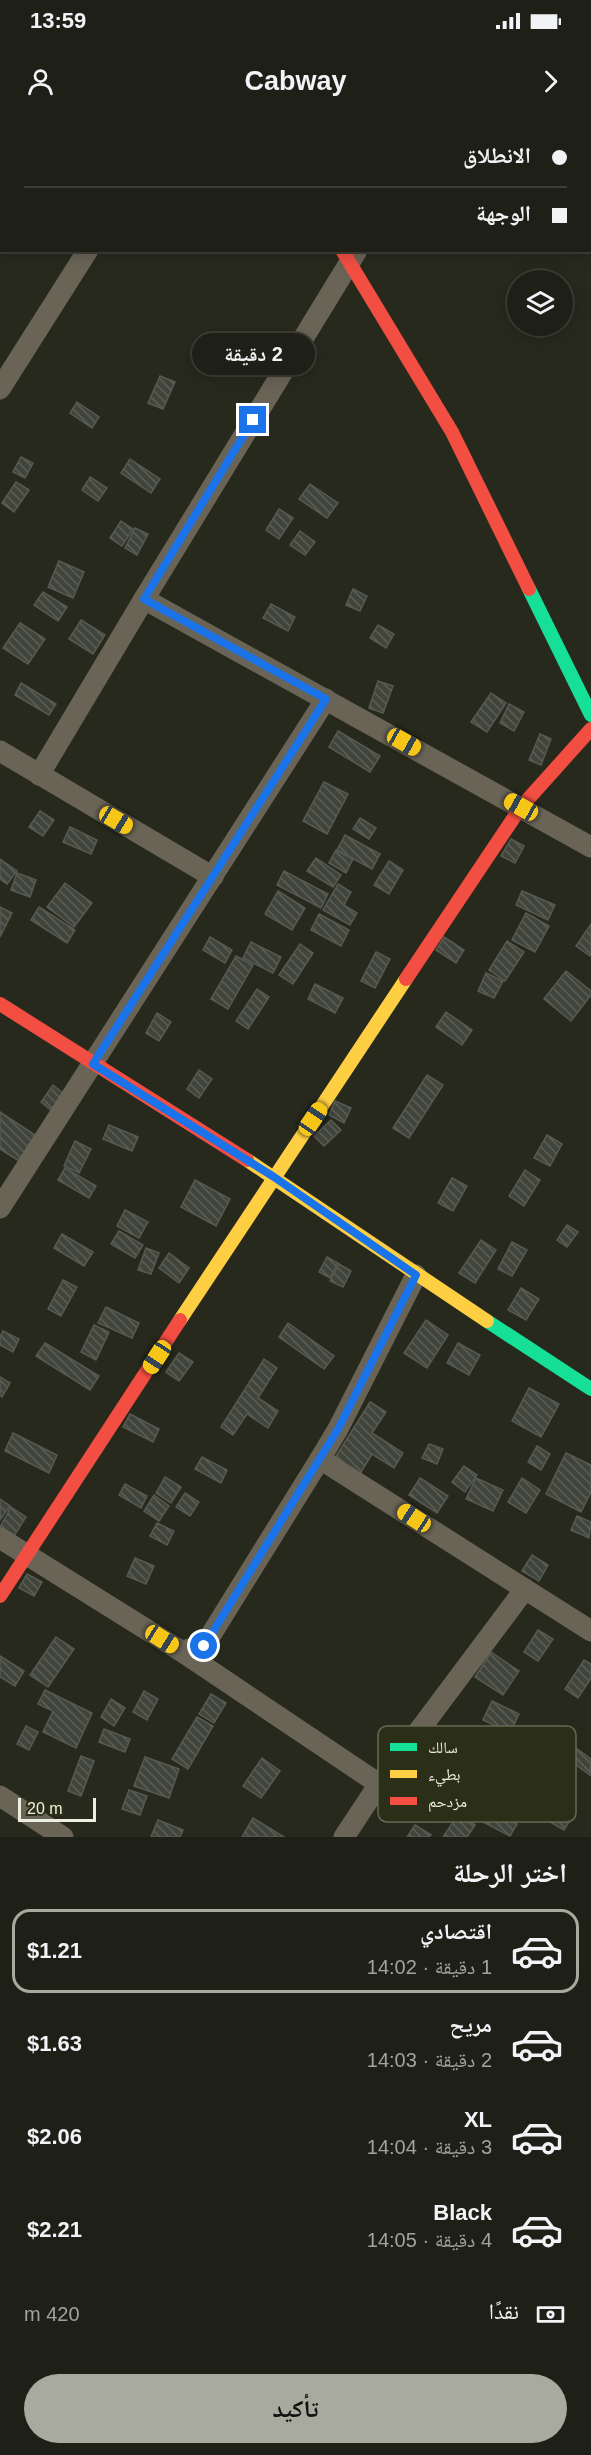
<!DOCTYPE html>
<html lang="ar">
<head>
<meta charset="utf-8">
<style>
  :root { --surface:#1e1f16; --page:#2b2c23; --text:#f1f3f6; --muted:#a1a2a1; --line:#3c3d35; --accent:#a7aa9c }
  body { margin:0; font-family:Helvetica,"Noto Naskh Arabic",sans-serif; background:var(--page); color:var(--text); direction:rtl; height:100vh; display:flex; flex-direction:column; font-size:22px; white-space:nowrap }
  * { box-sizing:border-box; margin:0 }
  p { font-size:20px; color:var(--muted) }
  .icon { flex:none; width:33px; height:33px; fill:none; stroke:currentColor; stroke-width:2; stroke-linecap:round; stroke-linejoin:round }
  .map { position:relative; height:1717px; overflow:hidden; direction:ltr }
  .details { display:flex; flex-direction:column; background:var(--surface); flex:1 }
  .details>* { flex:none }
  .guide { position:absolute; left:0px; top:0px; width:591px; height:132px; box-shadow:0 3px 15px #0003,0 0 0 2px var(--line); direction:rtl; display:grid; align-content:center; height:132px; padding:0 24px; background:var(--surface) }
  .buttons { position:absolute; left:507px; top:150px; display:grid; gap:12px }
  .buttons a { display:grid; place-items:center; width:66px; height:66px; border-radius:50%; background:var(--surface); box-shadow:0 3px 15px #0003,0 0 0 2px var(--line); font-size:30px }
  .scale { position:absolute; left:18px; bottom:15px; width:78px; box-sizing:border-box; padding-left:6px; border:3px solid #ecefe0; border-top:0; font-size:16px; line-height:21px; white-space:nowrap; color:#ecefe0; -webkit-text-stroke:4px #2b2f17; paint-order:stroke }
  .end { position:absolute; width:27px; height:27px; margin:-14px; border:8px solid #1a73e8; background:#fff; box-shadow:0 0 0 3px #fff }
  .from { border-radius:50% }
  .bubble { position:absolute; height:42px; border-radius:21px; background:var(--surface); box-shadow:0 3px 15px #0003,0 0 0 2px var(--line); font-size:20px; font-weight:800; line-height:42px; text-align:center; direction:rtl }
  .car { position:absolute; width:18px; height:36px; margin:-18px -9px; border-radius:8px; box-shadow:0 0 4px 2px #0007; background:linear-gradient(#f5c518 24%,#345 0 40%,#f5c518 0 76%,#345 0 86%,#f5c518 0) }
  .guide b { display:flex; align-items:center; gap:21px; height:57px; font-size:22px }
  .guide b+b { border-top:2px solid var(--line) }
  .guide i { width:15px; height:15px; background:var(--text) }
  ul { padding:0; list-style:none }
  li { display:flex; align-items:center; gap:18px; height:84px; margin:0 12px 9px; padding:0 12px; border:3px solid transparent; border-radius:18px }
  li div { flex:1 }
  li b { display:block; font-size:22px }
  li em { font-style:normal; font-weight:800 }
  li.active { border-color:var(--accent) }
  li>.icon { width:54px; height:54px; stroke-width:1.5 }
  h2 { padding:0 24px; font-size:27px; line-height:72px }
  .pay { display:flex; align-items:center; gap:15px; height:66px; padding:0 24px; font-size:22px }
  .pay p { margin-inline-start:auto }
  .primary-button { display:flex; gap:12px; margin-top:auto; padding:12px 24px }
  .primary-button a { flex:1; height:69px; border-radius:36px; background:var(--accent); color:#111; font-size:24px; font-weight:800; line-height:69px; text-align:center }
  .status { display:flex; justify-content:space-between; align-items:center; height:42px; padding:0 30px; background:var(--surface); direction:ltr }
  .status svg { height:16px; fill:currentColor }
  header { display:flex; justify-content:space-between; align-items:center; height:78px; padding:0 24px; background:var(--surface); font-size:27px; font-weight:800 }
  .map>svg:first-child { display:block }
  .building { fill:url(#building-back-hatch); stroke:#565a51; stroke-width:1.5 }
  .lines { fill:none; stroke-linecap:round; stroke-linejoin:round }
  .street { stroke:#696456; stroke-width:21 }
  .fast { stroke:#16e098; stroke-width:14 }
  .slow { stroke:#ffcf43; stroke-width:14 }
  .jam { stroke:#f24e42; stroke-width:14 }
  .route { stroke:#1a73e8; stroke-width:8 }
  .key { fill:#2b2f17; stroke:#656953; stroke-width:1.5 }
  .key-label { font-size:16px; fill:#ecefe0 }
</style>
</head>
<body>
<div class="status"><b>13:59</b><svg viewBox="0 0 49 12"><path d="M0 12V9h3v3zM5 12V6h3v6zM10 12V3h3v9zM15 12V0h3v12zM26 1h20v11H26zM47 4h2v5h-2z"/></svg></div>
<header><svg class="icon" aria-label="forward" viewBox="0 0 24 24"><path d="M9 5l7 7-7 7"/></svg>Cabway<svg class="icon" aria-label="person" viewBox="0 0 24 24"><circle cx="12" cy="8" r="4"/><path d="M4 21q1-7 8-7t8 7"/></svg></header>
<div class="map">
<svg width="591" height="1717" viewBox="0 0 591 1717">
  <defs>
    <pattern id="building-back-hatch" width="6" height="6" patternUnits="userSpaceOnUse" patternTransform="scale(1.5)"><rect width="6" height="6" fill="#40443a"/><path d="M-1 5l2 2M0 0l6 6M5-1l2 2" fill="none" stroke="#5c5f56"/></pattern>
  </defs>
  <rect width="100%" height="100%" fill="#28291d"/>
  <g class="building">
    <path d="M160,256l15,6 -12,27 -15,-6z"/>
    <path d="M77,282l22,15 -7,11 -22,-15z"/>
    <path d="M21,337l12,6 -8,15 -12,-6z"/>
    <path d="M130,339l30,20 -9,14 -30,-20z"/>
    <path d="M90,357l17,11 -9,13 -16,-11z"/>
    <path d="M16,362l13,8 -15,22 -12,-9z"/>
    <path d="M310,364l28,19 -11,15 -28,-19z"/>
    <path d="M279,389l14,9 -14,21 -13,-9z"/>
    <path d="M121,401l12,8 -11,17 -12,-8z"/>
    <path d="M135,408l13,6 -11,21 -12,-7z"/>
    <path d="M300,411l15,11 -10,13 -15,-10z"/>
    <path d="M59,441l25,11 -11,26 -25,-11z"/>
    <path d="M353,469l14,7 -7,15 -14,-6z"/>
    <path d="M43,472l24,15 -9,14 -24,-16z"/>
    <path d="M271,484l24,13 -7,14 -25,-13z"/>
    <path d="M81,500l24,15 -12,19 -24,-15z"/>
    <path d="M20,503l25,16 -17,25 -25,-16z"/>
    <path d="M378,505l16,9 -8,14 -16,-10z"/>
    <path d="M378,561l15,5 -10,27 -14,-5z"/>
    <path d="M21,563l35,21 -7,11 -34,-20z"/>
    <path d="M491,573l15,10 -19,29 -16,-10z"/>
    <path d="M509,584l15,8 -10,19 -14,-8z"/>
    <path d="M338,611l42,25 -10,16 -41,-25z"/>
    <path d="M540,614l11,5 -10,26 -12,-5z"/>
    <path d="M324,662l24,12 -21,40 -24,-13z"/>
    <path d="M40,691l14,9 -11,16 -14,-9z"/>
    <path d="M360,698l16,10 -7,11 -16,-10z"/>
    <path d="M70,707l27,13 -6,14 -28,-12z"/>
    <path d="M345,715l35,19 -8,15 -35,-19z"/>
    <path d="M511,719l13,7 -9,17 -14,-7z"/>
    <path d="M336,730l17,9 -7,14 -17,-10z"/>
    <path d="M316,738l25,17 -8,12 -26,-16z"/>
    <path d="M0,739l17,12 -10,13 -7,-5z"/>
    <path d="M389,741l14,9 -14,24 -15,-9z"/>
    <path d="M284,751l44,23 -7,14 -44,-23z"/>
    <path d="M17,753l19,7 -6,17 -19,-7z"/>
    <path d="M65,763l27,20 -18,24 -27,-20z"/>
    <path d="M338,764l13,8 -7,13 13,8 -7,12 -27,-15z"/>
    <path d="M278,771l27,17 -13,22 -27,-16z"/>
    <path d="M522,771l33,14 -7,15 -32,-15z"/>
    <path d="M0,787l12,6 -12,24z"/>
    <path d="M39,787l36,23 -8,13 -36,-23z"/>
    <path d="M526,793l23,13 -14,26 -23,-12z"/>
    <path d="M319,794l30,16 -8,16 -30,-16z"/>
    <path d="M591,804v31l-1,1 -14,-10z"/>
    <path d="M210,817l22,13 -7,13 -22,-13z"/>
    <path d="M444,817l20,13 -8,13 -20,-13z"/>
    <path d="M507,821l17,11 -19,29 -16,-11z"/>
    <path d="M251,822l30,15 -8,16 -30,-15z"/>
    <path d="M300,824l13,9 -20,31 -14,-9z"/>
    <path d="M376,832l14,7 -15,29 -14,-7z"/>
    <path d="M236,836l17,9 -25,44 -17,-10z"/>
    <path d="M566,851l25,20v4l-20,26 -27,-22z"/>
    <path d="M486,853l17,8 -9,17 -16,-7z"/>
    <path d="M315,864l28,14 -8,15 -27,-14z"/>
    <path d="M257,869l12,8 -21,32 -12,-8z"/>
    <path d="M446,892l26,18 -10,15 -26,-18z"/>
    <path d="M157,893l14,9 -12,19 -13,-8z"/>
    <path d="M199,950l13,9 -13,19 -12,-9z"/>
    <path d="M427,955l16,10 -34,53 -16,-10z"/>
    <path d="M53,965l12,10 -13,16 -11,-9z"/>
    <path d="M335,981l16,7 -7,15 -15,-8z"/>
    <path d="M0,992l35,23 -16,26 -19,-12z"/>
    <path d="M331,1000l10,10 -17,16 -10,-10z"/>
    <path d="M109,1005l29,12 -6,14 -29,-12z"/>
    <path d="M547,1015l15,9 -12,22 -16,-8z"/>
    <path d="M75,1021l16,8 -12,24 -15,-7z"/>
    <path d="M65,1048l31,18 -7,12 -31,-18z"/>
    <path d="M525,1050l15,10 -16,26 -15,-10z"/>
    <path d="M452,1058l15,8 -14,25 -15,-8z"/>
    <path d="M195,1060l35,19 -14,27 -35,-19z"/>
    <path d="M125,1090l23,12 -9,16 -22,-12z"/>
    <path d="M567,1105l11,7 -11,15 -10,-7z"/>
    <path d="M119,1111l24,14 -8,13 -24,-14z"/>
    <path d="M62,1114l31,18 -9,14 -30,-18z"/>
    <path d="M481,1120l15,10 -21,33 -16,-10z"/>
    <path d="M512,1122l15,8 -15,26 -14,-7z"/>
    <path d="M146,1128l13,5 -8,21 -13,-4z"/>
    <path d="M169,1133l20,15 -10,15 -20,-15z"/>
    <path d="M327,1137l11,6 -8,15 -11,-6z"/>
    <path d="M339,1144l12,7 -8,16 -13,-6z"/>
    <path d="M63,1160l14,7 -16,29 -13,-7z"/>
    <path d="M521,1168l18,11 -13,21 -18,-10z"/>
    <path d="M106,1187l33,16 -7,15 -34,-15z"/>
    <path d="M426,1200l22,15 -21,33 -23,-15z"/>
    <path d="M288,1203l46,33 -10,13 -45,-32z"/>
    <path d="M94,1205l15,7 -13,28 -15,-8z"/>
    <path d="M3,1211l16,8 -6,13 -13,-7v-8z"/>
    <path d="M45,1223l54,33 -9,14 -54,-34z"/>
    <path d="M458,1223l22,12 -11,20 -22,-12z"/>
    <path d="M179,1233l14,9 -14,19 -13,-9z"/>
    <path d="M264,1239l13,9 -19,30 20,13 -10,17 -21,-14 -14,21 -12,-8z"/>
    <path d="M0,1257l10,6 -8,14 -2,-2z"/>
    <path d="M529,1268l30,16 -18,33 -29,-16z"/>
    <path d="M370,1282l16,10 -14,21 31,20 -9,15 -22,-14 -14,23 -25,-16z"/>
    <path d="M130,1294l29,15 -6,13 -30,-15z"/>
    <path d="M13,1313l44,22 -8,18 -44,-22z"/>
    <path d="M429,1324l14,5 -6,15 -15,-6z"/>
    <path d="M537,1326l13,8 -9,16 -13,-8z"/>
    <path d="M566,1333l25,12v27l-10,20 -35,-18z"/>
    <path d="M202,1337l25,13 -6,13 -26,-14z"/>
    <path d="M464,1346l13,9 -12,17 -13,-10z"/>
    <path d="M165,1357l16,10 -10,16 -15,-10z"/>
    <path d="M420,1358l28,18 -11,17 -28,-18z"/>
    <path d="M476,1358l27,12 -10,21 -27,-12z"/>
    <path d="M522,1358l18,12 -14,23 -18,-11z"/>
    <path d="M125,1364l22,12 -6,12 -22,-13z"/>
    <path d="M185,1373l14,9 -9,14 -14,-9z"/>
    <path d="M154,1375l15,11 -10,15 -15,-10z"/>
    <path d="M0,1379l10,7 -10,14z"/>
    <path d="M11,1387l15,10 -12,19 -14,-9z"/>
    <path d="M577,1396l14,6 -2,16 -18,-8z"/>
    <path d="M157,1403l17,8 -7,14 -17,-9z"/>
    <path d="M532,1435l16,10 -9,16 -17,-10z"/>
    <path d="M135,1438l19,8 -8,18 -19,-8z"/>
    <path d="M27,1454l15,8 -8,14 -15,-8z"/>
    <path d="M538,1510l15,9 -15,22 -14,-9z"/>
    <path d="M56,1517l18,12 -26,38 -18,-12z"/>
    <path d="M491,1532l28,19 -16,24 -28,-18z"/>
    <path d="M0,1536l24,15 -9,15 -15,-9z"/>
    <path d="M584,1540l7,4v14l-13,20 -13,-9z"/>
    <path d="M45,1570l47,23 -16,35 -33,-16 10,-21 -15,-7z"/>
    <path d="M144,1571l14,8 -11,21 -14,-8z"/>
    <path d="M211,1574l15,9 -12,20 -15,-9z"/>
    <path d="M111,1579l14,9 -11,18 -13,-9z"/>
    <path d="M492,1581l27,13 -9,19 -27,-13z"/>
    <path d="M197,1597l16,9 -25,43 -16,-10z"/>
    <path d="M26,1606l12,6 -9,18 -12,-6z"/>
    <path d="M104,1609l26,10 -5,13 -26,-10z"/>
    <path d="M555,1613l36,26 -1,16 -14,-10 -12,17 -29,-22z"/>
    <path d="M81,1636l13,5 -13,35 -13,-5z"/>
    <path d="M145,1637l34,12 -10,29 -35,-12z"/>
    <path d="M262,1638l18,13 -19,27 -18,-12z"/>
    <path d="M129,1670l18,6 -7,19 -18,-6z"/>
    <path d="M489,1690l28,14 -7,12 -27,-14z"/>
    <path d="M556,1690l15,9 -7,11 -14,-8z"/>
    <path d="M459,1693l16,12 -8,12h-24z"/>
    <path d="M253,1698l31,19h-42z"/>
    <path d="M158,1700l25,10 -3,7h-29z"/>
    <path d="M415,1705l16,10 -2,2h-22z"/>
  </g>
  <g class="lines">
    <g class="street">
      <path d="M170,2l1,-2"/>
      <path d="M432,2l1,-2"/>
      <path d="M0,269l88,-139"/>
      <path d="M144,479l447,248"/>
      <path d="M0,631l213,126"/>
      <path d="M39,655l105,-176 212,-347"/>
      <path d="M0,1088l326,-509"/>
      <path d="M320,1339l271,172"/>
      <path d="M0,1418l181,113 198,133"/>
      <path d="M181,1531l23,-5 116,-187 18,-30 78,-154"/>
      <path d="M0,1676l63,41"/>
      <path d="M344,1717l35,-53 146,-195"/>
    </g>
    <g class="fast">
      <path d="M529,469l62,126"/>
      <path d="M487,1201l104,68"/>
    </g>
    <g class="slow">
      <path d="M247,1040l240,161"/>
      <path d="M180,1200l226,-341"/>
    </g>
    <g class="jam">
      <path d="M252,0l1,2"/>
      <path d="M342,130l110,182 77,157"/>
      <path d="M406,859l115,-172 70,-78"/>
      <path d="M0,884l247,156"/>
      <path d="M0,1476l180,-276"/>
    </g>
  </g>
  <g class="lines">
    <path class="route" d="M204,1526l134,-217 78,-154 -142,-98 -181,-113 233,-365 -182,-100 109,-179"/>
  </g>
  <rect x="378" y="1606" width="198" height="96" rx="9" class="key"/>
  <rect x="390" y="1623" width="27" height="8" fill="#16e098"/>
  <rect x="390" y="1650" width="27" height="8" fill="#ffcf43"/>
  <rect x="390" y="1677" width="27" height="8" fill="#f24e42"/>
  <g class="key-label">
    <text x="428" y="1633">سالك</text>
    <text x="428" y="1660">بطيء</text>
    <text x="428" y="1687">مزدحم</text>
  </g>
</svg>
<div class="buttons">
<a><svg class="icon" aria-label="layers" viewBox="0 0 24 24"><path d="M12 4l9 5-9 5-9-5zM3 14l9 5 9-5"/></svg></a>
</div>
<div class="scale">20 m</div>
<i class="end from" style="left:204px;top:1526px"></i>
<i class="end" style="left:253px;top:300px"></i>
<div class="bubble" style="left:192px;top:213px;width:123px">2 دقيقة</div>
<i class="car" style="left:404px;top:622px;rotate:119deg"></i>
<i class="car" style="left:521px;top:687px;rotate:299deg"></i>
<i class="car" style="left:116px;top:700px;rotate:121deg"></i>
<i class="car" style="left:313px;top:999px;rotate:34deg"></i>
<i class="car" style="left:157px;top:1237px;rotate:213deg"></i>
<i class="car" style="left:414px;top:1398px;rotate:303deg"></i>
<i class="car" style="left:162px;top:1519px;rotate:122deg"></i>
<div class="guide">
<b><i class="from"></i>الانطلاق</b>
<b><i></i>الوجهة</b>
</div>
</div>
<section class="details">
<h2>اختر الرحلة</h2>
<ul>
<li class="active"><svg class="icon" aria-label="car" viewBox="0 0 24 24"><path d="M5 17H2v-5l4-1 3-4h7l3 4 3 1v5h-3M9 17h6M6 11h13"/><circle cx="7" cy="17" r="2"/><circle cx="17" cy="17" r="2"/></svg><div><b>اقتصادي</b><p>1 دقيقة · 14:02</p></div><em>$1.21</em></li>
<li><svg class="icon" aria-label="car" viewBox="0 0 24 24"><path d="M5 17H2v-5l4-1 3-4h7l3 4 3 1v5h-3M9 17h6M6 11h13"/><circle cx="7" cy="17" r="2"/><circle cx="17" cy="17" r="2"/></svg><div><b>مريح</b><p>2 دقيقة · 14:03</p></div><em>$1.63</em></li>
<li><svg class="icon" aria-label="car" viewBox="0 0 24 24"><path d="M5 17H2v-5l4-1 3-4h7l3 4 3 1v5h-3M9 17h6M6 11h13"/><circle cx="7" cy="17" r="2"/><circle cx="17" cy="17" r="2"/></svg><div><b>XL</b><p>3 دقيقة · 14:04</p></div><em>$2.06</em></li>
<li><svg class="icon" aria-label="car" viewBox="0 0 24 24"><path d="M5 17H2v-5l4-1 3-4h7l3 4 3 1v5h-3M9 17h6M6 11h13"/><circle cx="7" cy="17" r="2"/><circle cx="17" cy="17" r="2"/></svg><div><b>Black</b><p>4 دقيقة · 14:05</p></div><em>$2.21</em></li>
</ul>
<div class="pay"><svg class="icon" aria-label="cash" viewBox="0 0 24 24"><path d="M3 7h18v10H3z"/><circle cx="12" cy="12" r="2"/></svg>نقدًا<p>420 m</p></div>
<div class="primary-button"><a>تأكيد</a></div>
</section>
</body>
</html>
